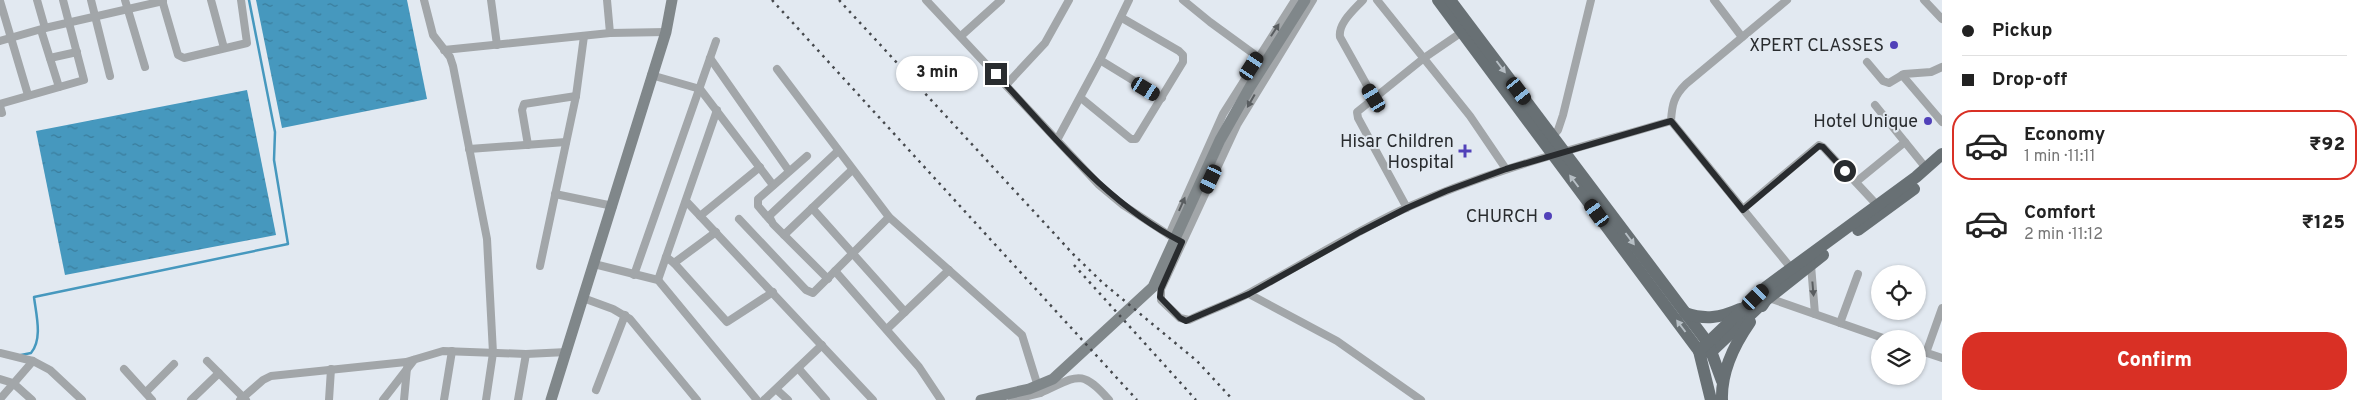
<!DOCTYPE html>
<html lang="en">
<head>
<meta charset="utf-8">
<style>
  :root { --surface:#fff; --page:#f6f6f6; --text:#222; --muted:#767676; --line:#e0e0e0; --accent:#d93025 }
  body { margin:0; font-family:Overpass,sans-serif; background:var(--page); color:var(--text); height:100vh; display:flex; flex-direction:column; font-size:19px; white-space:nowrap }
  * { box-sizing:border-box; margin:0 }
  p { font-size:16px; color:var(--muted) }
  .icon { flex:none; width:28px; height:28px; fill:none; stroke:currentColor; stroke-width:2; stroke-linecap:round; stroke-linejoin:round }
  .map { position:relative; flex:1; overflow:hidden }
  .panel { display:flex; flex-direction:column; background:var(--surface); width:425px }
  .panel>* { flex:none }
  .guide { display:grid; align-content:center; height:110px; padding:0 20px; background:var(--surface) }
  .controls { position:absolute; left:1871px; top:265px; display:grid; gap:10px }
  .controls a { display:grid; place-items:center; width:55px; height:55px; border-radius:50%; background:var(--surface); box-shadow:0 1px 4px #0004; font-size:25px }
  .end { position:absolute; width:22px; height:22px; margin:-11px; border:6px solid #292c2f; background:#fff; box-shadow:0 0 0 2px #fff }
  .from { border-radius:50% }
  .bubble { position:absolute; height:35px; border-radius:18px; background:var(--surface); box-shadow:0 1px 4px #0004; font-size:16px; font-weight:800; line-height:35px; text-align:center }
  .car { position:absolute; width:15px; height:30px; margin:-15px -8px; border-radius:6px; box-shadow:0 0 4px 1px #0007; background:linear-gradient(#222 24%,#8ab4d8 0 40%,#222 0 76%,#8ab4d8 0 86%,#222 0) }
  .guide b { display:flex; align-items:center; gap:18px; height:48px; font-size:19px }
  .guide b+b { border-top:1px solid var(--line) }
  .guide i { width:12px; height:12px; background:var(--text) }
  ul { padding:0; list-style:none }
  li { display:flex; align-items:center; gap:15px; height:70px; margin:0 10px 8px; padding:0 10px; border:2px solid transparent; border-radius:20px }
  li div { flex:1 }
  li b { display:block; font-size:19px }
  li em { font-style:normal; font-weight:800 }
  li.active { border-color:var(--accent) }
  li>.icon { width:45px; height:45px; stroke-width:1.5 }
  .action { display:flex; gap:10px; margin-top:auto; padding:10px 20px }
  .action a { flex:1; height:58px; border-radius:20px; background:var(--accent); color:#fff; font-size:20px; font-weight:800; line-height:58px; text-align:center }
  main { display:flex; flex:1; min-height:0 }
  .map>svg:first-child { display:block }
  .water { fill:url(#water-ripples) }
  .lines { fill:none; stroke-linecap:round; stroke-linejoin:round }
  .stream { stroke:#4698be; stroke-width:2.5 }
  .street { stroke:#a2a6a9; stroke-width:8 }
  .secondary { stroke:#80878a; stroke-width:11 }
  .primary { stroke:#687074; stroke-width:12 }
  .rail { stroke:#46494d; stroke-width:2.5; stroke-dasharray:2.5 5; stroke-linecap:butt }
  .oneway { fill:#595d60 }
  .oneway2 { fill:#b7bfc5 }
  .route { stroke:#292c2f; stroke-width:6 }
  .poi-dot { fill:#5141b9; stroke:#e2e9f1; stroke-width:2 }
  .labels { text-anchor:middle; stroke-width:4; stroke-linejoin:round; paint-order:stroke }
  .poi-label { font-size:18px; fill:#292c2f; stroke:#e2e9f1; text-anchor:end }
</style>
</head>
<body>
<main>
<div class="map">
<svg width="1942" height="400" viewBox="0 0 1942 400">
  <defs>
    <pattern id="water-ripples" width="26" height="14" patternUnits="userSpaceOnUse" patternTransform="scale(1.25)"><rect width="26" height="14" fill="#4698be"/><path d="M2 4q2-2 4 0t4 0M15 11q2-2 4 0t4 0" fill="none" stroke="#3a7c9b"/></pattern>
  </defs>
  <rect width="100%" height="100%" fill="#e2e9f1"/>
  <g class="water">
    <path d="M256,0h151l20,99 -145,29z"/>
    <path d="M247,90l29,145 -211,40 -29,-144z"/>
  </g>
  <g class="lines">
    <path class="stream" d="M21,355l10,-2c12,-14 5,-39 3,-56l254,-53 -14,-84 1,-28 -26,-132"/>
    <g class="street">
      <path d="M37,0l8,28"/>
      <path d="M91,0l19,76"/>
      <path d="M125,0l20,67"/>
      <path d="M162,0l16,55 6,3 63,-15 -6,-43"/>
      <path d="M211,0l13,48"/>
      <path d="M424,0l9,35 17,22 3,9 34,173 6,114 -7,47"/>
      <path d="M491,0l6,45"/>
      <path d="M607,0l3,33"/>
      <path d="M926,0l173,185 24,20 46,30"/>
      <path d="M1183,0l27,22 48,35"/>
      <path d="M1313,0l-76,125 -76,164v11l19,18 9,2c20,-10 43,-17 62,-28 52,-28 103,-60 157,-85 84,-38 175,-60 263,-86"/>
      <path d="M1363,0c-9,10 -25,23 -23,37l34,61"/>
      <path d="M1377,0l93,116 36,53"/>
      <path d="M1714,0l28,37"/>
      <path d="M1787,0l-101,84c-12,12 -14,20 -15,37l120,147"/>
      <path d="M1924,0l18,19"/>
      <path d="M0,1l28,94"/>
      <path d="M41,30l18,57"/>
      <path d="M961,36l40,-36"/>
      <path d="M0,41l45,-13 118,-27"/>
      <path d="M444,50l166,-17 56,-1"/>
      <path d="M50,58l27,-6"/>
      <path d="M710,58l79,113"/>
      <path d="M1100,60l62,38"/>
      <path d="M1867,62l16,19 6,2 15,-9 27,-2 11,-5"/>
      <path d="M777,69l112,148 133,118 18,58c37,-16 40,-26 69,7"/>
      <path d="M651,75l49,14 73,96"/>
      <path d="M1902,75l40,47"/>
      <path d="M1006,85l39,-42 24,-43"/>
      <path d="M1081,98l50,41h5l47,-77v-7l-4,-4 -57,-33"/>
      <path d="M0,104l84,-24 -21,-80"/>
      <path d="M1875,105l51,63"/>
      <path d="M0,106l2,7"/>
      <path d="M1550,139l8,-9 5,-15 28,-115"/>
      <path d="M1057,140l43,-80 29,-60"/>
      <path d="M528,145l-6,-35 2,-6 52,-8"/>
      <path d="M469,149l97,-7"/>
      <path d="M1856,182l49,-40"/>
      <path d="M555,194l58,12"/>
      <path d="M686,201l187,199"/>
      <path d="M812,208l93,104"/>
      <path d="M1407,208l-49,-90 -1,-6 67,-54 38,-26"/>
      <path d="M1743,209l76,-64 4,2 54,58"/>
      <path d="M700,216l60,-49"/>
      <path d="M739,219l67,71 7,3 76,-76"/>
      <path d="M770,220l-12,-14v-7l49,-43"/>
      <path d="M784,235l68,-65"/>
      <path d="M1171,236l-2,-1 54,-121 72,-114"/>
      <path d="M666,257l8,6 53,59 46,-30"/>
      <path d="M674,263l42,-31"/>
      <path d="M594,264l64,16 99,120"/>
      <path d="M1811,265l4,49"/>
      <path d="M540,266l36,-170 8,-60"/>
      <path d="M835,271l84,96 22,33"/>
      <path d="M634,275l82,-234"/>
      <path d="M828,279l-55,-55 -4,-8 69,-65"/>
      <path d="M658,280l59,-170"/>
      <path d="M1249,294l88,47 84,59"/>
      <path d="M583,298l30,11 17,10 67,81"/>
      <path d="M1769,298l117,41"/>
      <path d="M1840,323l18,-49"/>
      <path d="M887,329l62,-59"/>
      <path d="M1918,350l24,8"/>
      <path d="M0,353l33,8 17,9 32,30"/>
      <path d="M1926,353l16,-45"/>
      <path d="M207,361l39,39"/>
      <path d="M798,368l28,32"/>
      <path d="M124,369l28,31"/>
      <path d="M0,379l13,4 19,17"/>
      <path d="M596,390l29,-75"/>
      <path d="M777,390l11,10"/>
      <path d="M146,392l28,-28"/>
      <path d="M0,399l33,-38"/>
      <path d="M191,400l28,-27"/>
      <path d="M240,400l23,-20 8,-4 135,-14 37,-11 83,3 41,-2"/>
      <path d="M329,400l2,-31"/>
      <path d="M383,400l31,-40"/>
      <path d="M404,400l3,-32"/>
      <path d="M444,400l8,-49"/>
      <path d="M518,400l8,-46"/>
      <path d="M764,400l58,-55"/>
      <path d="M1012,400l28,-7"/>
    </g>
    <g class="secondary">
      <path d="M551,400l115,-368 6,-32"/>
      <path d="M981,400l48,-11 24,-10 100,-92 67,-147 30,-53 55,-87"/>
    </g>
    <g class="primary">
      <path d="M1438,0l261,351 12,1 55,-52"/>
      <path d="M1450,0l258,343 14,38"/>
      <path d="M1858,230l56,-41"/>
      <path d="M1762,306l4,-6 57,-45"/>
      <path d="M1685,313c20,7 35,5 55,-4"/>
      <path d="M1711,400l-12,-49 67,-64 150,-110 26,-23"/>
      <path d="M1722,400c-1,-28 12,-55 28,-78"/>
    </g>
    <g class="rail">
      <path d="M772,0l365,400"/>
      <path d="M839,0l234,254 30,29 94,78 36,39"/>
      <path d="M1074,265l122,135"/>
    </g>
  </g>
  <defs><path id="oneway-solid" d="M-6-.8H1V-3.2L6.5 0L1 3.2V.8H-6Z" transform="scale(1.25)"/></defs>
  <g class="oneway">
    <use href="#oneway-solid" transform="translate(1275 30) rotate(-57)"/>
    <use href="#oneway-solid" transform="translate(1251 101) rotate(120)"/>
    <use href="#oneway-solid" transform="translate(1182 204) rotate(-66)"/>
    <use href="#oneway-solid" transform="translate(1813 289) rotate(85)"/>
  </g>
  <g class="oneway2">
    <use href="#oneway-solid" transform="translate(1501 67) rotate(53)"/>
    <use href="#oneway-solid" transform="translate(1574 181) rotate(-127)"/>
    <use href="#oneway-solid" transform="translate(1630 239) rotate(53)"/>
    <use href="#oneway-solid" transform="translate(1681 326) rotate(-127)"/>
  </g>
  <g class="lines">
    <path class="route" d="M996,74c59,63 108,128 186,168l-21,47 -1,8 20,21 6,3 63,-27 111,-62 47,-24 39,-17 60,-22 165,-48 72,89 76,-64 4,1 22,24"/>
  </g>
  <g class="poi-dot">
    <circle cx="1894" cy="45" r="5"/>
    <circle cx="1928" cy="121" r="5"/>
    <path d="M1462.5 143.5h5v5h5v5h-5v5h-5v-5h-5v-5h5z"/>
    <circle cx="1548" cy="216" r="5"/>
  </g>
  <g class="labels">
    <g class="poi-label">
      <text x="1884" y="51">XPERT CLASSES</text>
      <text x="1918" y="127">Hotel Unique</text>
      <text x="1454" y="147">Hisar Children<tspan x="1454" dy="21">Hospital</tspan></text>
      <text x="1538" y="222">CHURCH</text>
    </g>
  </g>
</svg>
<div class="controls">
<a><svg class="icon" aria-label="locate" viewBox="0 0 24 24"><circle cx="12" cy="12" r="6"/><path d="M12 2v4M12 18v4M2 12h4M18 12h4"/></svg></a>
<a><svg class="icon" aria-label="layers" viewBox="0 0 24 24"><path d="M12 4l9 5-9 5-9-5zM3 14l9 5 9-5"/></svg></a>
</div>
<i class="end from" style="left:1845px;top:171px"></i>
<i class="end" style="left:996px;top:74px"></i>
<div class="bubble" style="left:896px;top:56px;width:82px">3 min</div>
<i class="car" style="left:1252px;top:66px;rotate:33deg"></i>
<i class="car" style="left:1146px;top:89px;rotate:121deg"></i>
<i class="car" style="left:1519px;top:91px;rotate:143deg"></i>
<i class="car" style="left:1374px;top:98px;rotate:329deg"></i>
<i class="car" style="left:1211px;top:179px;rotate:205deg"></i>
<i class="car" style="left:1597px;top:213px;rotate:324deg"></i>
<i class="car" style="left:1756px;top:297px;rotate:46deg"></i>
</div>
<section class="panel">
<div class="guide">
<b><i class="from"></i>Pickup</b>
<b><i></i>Drop-off</b>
</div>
<ul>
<li class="active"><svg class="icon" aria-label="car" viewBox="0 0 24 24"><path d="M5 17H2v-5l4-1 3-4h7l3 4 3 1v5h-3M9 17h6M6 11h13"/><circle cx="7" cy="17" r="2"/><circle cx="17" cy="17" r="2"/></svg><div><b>Economy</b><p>1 min · 11:11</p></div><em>₹92</em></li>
<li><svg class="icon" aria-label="car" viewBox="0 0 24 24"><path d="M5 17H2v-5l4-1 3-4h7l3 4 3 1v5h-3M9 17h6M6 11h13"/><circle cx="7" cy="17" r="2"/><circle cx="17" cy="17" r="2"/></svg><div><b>Comfort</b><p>2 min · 11:12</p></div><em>₹125</em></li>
</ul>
<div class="action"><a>Confirm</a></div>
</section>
</main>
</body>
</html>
